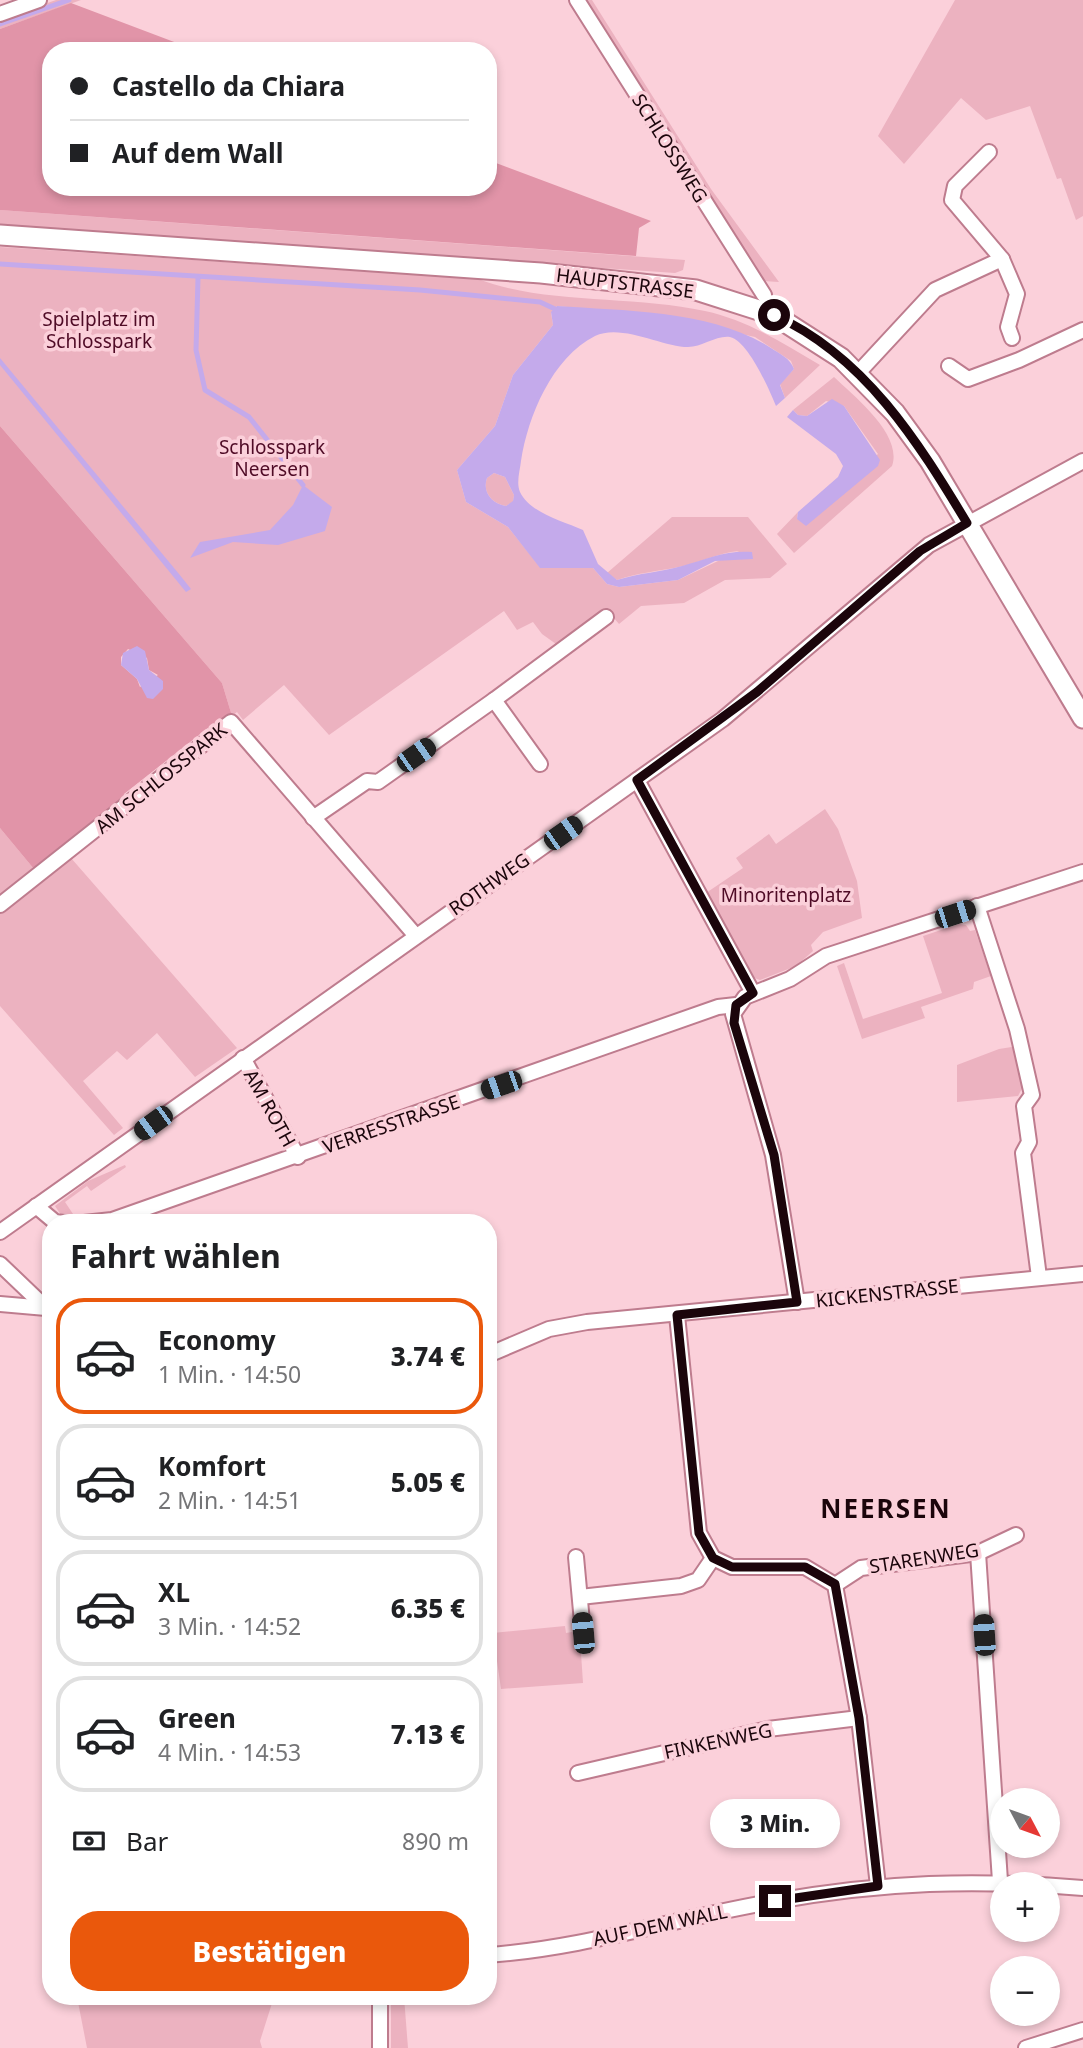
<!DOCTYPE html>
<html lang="de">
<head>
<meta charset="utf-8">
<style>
  :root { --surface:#fff; --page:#f6f6f6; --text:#202124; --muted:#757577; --line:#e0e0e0; --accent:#ea580c }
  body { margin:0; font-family:"Noto Sans",sans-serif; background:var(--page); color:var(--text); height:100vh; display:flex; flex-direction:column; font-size:26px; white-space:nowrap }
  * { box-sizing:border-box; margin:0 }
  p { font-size:23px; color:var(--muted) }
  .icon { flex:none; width:38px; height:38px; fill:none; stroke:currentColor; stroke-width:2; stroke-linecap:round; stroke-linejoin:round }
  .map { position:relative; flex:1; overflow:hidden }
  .panel { position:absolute; left:42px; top:1214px; width:455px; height:791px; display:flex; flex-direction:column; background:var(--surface); border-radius:28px; box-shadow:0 4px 10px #0003 }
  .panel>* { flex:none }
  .banner { position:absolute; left:42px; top:42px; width:455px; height:154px; border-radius:28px; box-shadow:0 4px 10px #0003; display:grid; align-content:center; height:154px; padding:0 28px; background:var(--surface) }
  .needle { width:46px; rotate:131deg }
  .fabs { position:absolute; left:990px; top:1788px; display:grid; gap:14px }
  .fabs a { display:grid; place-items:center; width:70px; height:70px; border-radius:50%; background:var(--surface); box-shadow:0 4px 10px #0003; font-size:35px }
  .end { position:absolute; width:32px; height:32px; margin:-16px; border:9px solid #1b050b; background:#fff; box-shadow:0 0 0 4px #fff }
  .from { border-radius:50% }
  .bubble { position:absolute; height:49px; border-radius:24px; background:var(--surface); box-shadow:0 4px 10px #0003; font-size:23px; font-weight:800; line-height:49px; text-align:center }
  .car { position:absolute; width:21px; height:42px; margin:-21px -10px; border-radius:9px; box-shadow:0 0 5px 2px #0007; background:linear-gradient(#222 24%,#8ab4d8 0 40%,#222 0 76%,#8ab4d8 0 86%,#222 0) }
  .banner b { display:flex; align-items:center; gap:24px; height:66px; font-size:26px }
  .banner b+b { border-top:2px solid var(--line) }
  .banner i { width:18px; height:18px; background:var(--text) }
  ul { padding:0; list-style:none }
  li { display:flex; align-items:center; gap:21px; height:116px; margin:0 14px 10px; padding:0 14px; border:4px solid var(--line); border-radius:28px }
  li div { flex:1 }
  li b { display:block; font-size:26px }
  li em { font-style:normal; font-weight:800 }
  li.on { border-color:var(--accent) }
  li>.icon { width:63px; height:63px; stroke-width:1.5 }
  h2 { padding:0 28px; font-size:32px; line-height:84px }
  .pay { display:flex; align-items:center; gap:18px; height:77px; padding:0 28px; font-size:26px }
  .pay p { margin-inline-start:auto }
  .action { display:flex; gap:14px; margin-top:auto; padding:14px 28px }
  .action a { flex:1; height:80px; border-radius:28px; background:var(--accent); color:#fff; font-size:28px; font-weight:800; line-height:80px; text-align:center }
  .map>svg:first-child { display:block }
  .green { fill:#ecb2c0 }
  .forest { fill:#e194a8; fill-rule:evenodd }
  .water { fill:#c4aaeb; fill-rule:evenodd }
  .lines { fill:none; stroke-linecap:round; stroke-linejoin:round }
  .stream { stroke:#c4aaeb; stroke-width:5 }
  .minor-casing { stroke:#be7c8e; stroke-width:18 }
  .tertiary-casing { stroke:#be7c8e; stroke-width:23 }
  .minor { stroke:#fff; stroke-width:14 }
  .tertiary { stroke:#fff; stroke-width:19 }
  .route { stroke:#1b050b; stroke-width:9 }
  .labels { text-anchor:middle; stroke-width:7; stroke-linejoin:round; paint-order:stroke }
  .street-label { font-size:19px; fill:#1b050b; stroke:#fbd0da }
  .park-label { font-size:19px; fill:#4f0b26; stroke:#fbd0da }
  .district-label { font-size:26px; font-weight:bold; letter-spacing:2px; fill:#1b050b; stroke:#fbd0da }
</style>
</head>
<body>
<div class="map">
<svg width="1083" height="2048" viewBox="0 0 1083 2048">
  <rect width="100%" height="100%" fill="#fbd0da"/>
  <g class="green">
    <path d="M56,0h25l-81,29v-9z"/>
    <path d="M583,0h9l119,189 68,93 -16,-1z"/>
    <path d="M955,0h128v216l-7,4 -15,-42 -4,1 -27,-73 -44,14 -25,-22 -57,66 -26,-28z"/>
    <path d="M0,210l685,50 -2,10 -8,3 -675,-46z"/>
    <path d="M0,247l478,32c69,26 154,16 227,32 42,9 78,32 115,54l-35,33 -5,-14 14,-15 -3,-8 -36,-24 -97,-21 -101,-10 -6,7 2,12 -40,50 -18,51 -38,44 9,32 42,25 32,40 53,1 14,16 12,3 59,-7 61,-29c-22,2 -39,12 -60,16 -21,4 -41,6 -62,13l-10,-7 65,-56h76l39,47 -17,14 -45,2 -41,23 -43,3 -22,18 -13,-15 -50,35 -14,-10 -9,-12 -16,8 -13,-19 -175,124 -45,-50 -41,35 -6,-8 -5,4 -10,-33 -222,-257z"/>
    <path d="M834,377c21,20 69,58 58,89l-98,87 -17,-19 21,-22 -1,7 81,-65 -34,-48 -18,-5 -19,15 -9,-1 -5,-5z"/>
    <path d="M494,473l11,4 9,18 -1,7 -7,4c-14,-2 -24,-14 -19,-28z"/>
    <path d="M825,809l13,20 19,52 5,37 -39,14 -12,13 2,6 -17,15 -36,14 -8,-3 -46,-84 37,-25 -7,-10 33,-24 7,10z"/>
    <path d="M0,828l34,41 -34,27z"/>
    <path d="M71,858l166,190 -42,29 -38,-44 -30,27 -10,-9 -34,30 40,47 -9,7 -114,-129v-93z"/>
    <path d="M959,924l7,1 4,6 5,-1 16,46 -17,6 -1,7 -52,18 4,11 -63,21 -25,-73 7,-3 19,56 79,-26 -19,-57z"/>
    <path d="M1018,1046l7,37 -7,13 -61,6v-37l42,-16z"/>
    <path d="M125,1165l1,2 -35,24 -4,-5 -22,16 8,12 -12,1 -6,-9 33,-25z"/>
    <path d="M565,1626l1,7 6,-1 8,6 3,45 -82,6 -8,-56z"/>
    <path d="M77,1997h197l-14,44 2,7h-175z"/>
    <path d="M391,1997h13l4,51h-17z"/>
  </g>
  <g class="forest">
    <path d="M71,3l127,48h-147v136h437v-27l163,61 -12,7 -3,28 -636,-46v-181z"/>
    <path d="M0,426l222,257 10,33 -17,13 -7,-1 -84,66 -1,7 -89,68 -34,-41zM128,649l19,9 2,12 9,5 -18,12 -3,-8 -16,-14v-8z"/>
  </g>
  <g class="water">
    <path d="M557,306c69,5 155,4 214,42 9,6 19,10 23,21l-14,16 5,13 -9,8c-7,-17 -28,-65 -46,-69 -13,-2 -28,10 -42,10 -25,0 -67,-24 -93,-11 -43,22 -67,80 -74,125 -1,9 -5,22 -1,31 10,21 43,29 63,38l15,34 19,16c22,-7 44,-8 65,-14 25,-7 44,-16 70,-14l1,7 -38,2 -37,19 -59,7 -12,-3 -14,-16h-53l-32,-41 -42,-25 -9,-32 38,-44 18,-51 40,-50 -2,-13zM494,473l11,4 9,18 -1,6 -7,5c-14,-2 -24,-14 -19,-28z"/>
    <path d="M0,358l179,216 12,15 -5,3 -186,-227z"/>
    <path d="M832,399l12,7 36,54 -2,6 -72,60 -9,-7 1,-7 40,-35 5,-11 -7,-12 -49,-37 6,-7 5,5 9,1z"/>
    <path d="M303,485l29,22 -7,24 -47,14 -45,-3 -43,16 10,-16 70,-12 23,-25z"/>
    <path d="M137,646l8,5 4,19 14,11v8l-10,10 -6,-1 -10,-19 -16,-14 2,-12z"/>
  </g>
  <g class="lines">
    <g class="stream">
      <path d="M0,24l69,-24"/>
      <path d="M0,264l420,26 120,12 15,7"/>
      <path d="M198,278l-2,72 9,40 44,27 54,68"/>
    </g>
    <g class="minor-casing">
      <g id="minor">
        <path d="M577,0l187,295"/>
        <path d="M0,14l39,-14"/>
        <path d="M1002,259l15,35 -9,33 4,11"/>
        <path d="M949,366l19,13 51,-19 64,-30"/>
        <path d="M858,373l77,-83 67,-31 -50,-59 3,-14 34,-34"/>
        <path d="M494,700l112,-83"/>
        <path d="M637,780l116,213"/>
        <path d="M313,818l54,-37 11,1 116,-82 46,64"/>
        <path d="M0,905l231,-183 185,214"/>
        <path d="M977,906l40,123 15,66 -8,11 5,36 -6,11 16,124"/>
        <path d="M243,1058l55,99"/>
        <path d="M36,1206l19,16 9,1"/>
        <path d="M84,1223l28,-3 606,-213 18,-2"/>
        <path d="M0,1232l723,-513 206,-174 154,-84"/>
        <path d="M0,1264l46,44"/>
        <path d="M797,1302l-24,-147 -40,-141 12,-17 45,-18 36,-23 257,-84"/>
        <path d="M0,1304l46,4"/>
        <path d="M677,1315l22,218 14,25 19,9h73l30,18 24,133 19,168"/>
        <path d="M488,1355l61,-26 38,-7 496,-48"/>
        <path d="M978,1553l22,328"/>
        <path d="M576,1557l7,76"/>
        <path d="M835,1585l26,-17 117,-15 38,-18"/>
        <path d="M580,1597l101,-11 17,-6 15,-22"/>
        <path d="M578,1773l190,-44 91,-11"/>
        <path d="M488,1955c98,-7 192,-38 288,-54 108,-19 198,-22 307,-13"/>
        <path d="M380,1997v51"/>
        <path d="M1026,2048l57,-18"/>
      </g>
    </g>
    <g class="tertiary-casing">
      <path id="tertiary" d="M0,235l541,38 155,17 78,25 67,43 54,55 35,48 153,257"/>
    </g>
    <use href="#minor" class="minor"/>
    <use href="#tertiary" class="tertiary"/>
  </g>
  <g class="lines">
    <path class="route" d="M774,315c91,41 144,127 193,208l-47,28 -163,141 -120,88 116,213 -17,12 -2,18 40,132 23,147 -120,13 22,218 14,25 19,9h73l30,17 24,134 19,168 -103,15"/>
  </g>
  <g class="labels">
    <g class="street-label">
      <text transform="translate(670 148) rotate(58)" y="7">SCHLOSSWEG</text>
      <text transform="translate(625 283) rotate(7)" y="7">HAUPTSTRASSE</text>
      <text transform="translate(161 778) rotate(-39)" y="7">AM SCHLOSSPARK</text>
      <text transform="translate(489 884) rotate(-35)" y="7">ROTHWEG</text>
      <text transform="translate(270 1108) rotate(61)" y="7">AM ROTH</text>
      <text transform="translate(391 1124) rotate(-19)" y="7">VERRESSTRASSE</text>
      <text transform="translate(887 1293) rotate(-6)" y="7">KICKENSTRASSE</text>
      <text transform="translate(924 1558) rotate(-9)" y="7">STARENWEG</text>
      <text transform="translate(718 1741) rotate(-12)" y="7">FINKENWEG</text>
      <text transform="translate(660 1925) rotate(-12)" y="7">AUF DEM WALL</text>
    </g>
    <g class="park-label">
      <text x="99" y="326">Spielplatz im<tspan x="99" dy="22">Schlosspark</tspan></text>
      <text x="272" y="454">Schlosspark<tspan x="272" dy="22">Neersen</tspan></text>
      <text x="786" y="902">Minoritenplatz</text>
    </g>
    <g class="district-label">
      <text x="886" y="1518">NEERSEN</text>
    </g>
  </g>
</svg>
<div class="fabs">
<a><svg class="needle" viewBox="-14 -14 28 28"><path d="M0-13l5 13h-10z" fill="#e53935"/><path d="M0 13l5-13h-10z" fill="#757577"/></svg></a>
<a>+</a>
<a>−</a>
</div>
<i class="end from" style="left:774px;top:315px"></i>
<i class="end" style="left:775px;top:1901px"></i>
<div class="bubble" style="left:710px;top:1799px;width:130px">3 Min.</div>
<i class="car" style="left:416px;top:755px;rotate:55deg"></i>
<i class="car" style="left:563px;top:833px;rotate:55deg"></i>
<i class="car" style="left:955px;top:914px;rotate:72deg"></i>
<i class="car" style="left:501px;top:1085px;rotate:251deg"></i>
<i class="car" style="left:153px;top:1123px;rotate:234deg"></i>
<i class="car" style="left:583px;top:1633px;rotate:355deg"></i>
<i class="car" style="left:984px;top:1635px;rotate:356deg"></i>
<div class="banner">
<b><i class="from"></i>Castello da Chiara</b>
<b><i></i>Auf dem Wall</b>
</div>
<section class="panel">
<h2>Fahrt wählen</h2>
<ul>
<li class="on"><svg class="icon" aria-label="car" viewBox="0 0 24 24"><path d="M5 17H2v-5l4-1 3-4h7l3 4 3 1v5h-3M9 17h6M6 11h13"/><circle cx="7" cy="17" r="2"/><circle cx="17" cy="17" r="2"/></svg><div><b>Economy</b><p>1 Min. · 14:50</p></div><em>3.74 €</em></li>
<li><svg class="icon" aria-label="car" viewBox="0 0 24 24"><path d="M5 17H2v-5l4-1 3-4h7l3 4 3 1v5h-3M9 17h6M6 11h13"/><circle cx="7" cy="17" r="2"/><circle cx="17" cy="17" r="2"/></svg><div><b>Komfort</b><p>2 Min. · 14:51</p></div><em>5.05 €</em></li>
<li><svg class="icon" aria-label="car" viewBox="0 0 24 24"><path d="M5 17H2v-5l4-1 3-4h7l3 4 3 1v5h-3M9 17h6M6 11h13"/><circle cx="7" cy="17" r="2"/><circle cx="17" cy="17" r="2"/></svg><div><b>XL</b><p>3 Min. · 14:52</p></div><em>6.35 €</em></li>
<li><svg class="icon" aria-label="car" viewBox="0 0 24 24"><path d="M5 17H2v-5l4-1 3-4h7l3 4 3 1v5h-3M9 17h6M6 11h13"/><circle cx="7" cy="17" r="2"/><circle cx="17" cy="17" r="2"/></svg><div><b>Green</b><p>4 Min. · 14:53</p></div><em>7.13 €</em></li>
</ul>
<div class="pay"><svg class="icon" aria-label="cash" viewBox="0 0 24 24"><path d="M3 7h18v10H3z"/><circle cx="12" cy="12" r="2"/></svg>Bar<p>890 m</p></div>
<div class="action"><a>Bestätigen</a></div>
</section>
</div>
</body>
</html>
